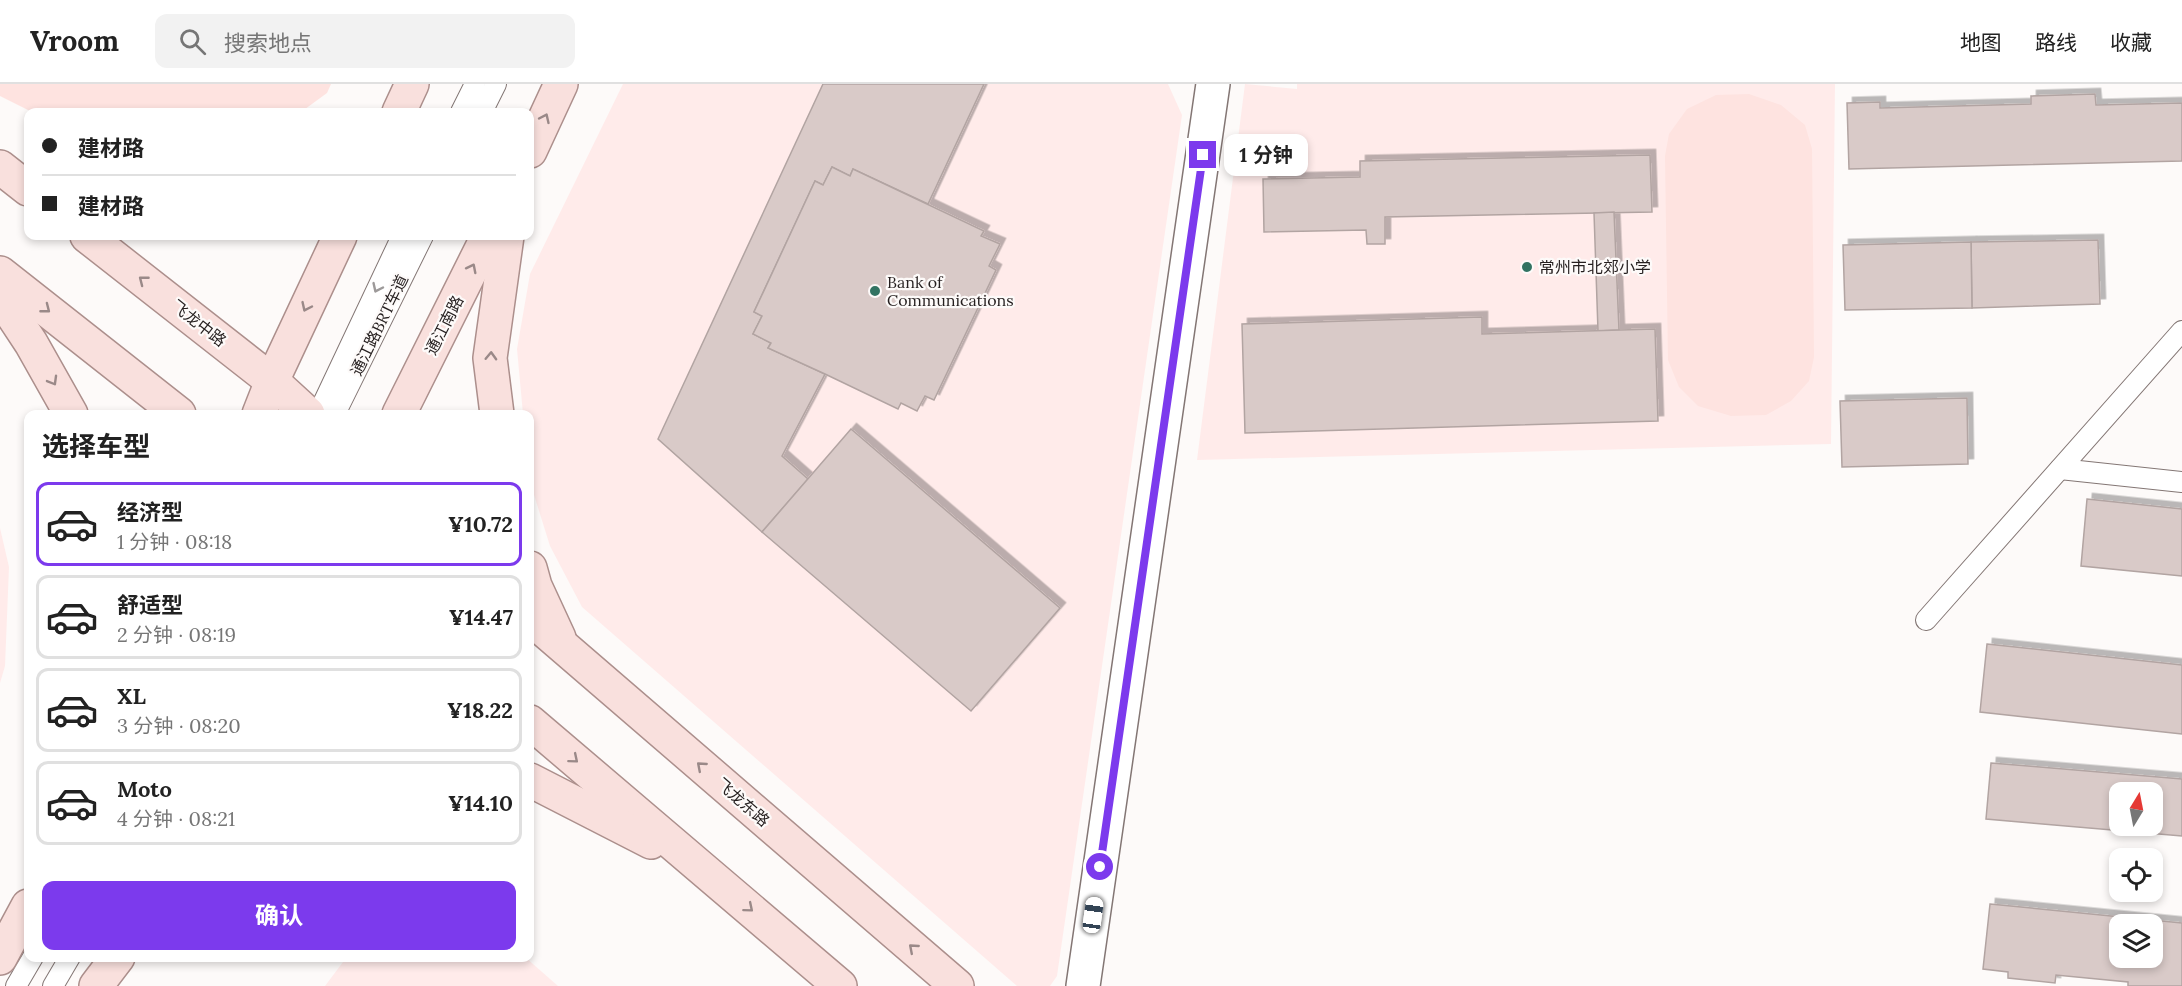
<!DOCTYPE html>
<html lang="zh">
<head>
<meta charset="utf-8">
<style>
  :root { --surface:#fff; --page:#f2f2f2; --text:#222; --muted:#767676; --line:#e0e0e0; --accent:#7c3aed }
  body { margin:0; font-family:Lora,"Noto Sans SC",serif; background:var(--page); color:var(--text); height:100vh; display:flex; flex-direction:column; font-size:22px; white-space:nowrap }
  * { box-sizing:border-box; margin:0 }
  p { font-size:20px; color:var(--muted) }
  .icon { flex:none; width:33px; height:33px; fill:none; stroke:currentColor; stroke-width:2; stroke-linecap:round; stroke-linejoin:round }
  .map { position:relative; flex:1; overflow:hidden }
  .panel { position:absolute; left:24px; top:326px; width:510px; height:552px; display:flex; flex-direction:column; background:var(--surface); border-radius:12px; box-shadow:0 3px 9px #0003 }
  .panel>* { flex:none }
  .banner { position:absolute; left:24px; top:24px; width:510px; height:132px; border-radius:12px; box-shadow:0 3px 9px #0003; display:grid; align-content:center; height:132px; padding:0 18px; background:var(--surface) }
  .needle { width:39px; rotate:10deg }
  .tools { position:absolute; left:2109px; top:698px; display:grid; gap:12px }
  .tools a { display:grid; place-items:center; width:54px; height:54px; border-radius:12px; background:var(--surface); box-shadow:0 3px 9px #0003; font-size:30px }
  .end { position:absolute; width:27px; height:27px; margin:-14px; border:8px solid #7c3aed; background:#fff; box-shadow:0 0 0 3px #fff }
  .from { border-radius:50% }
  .bubble { position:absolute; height:42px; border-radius:12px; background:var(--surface); box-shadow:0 3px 9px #0003; font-size:20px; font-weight:700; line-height:42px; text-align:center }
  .car { position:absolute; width:18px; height:36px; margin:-18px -9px; border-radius:8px; box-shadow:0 0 4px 2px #0007; background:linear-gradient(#fff 24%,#345 0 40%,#fff 0 76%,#345 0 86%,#fff 0) }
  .banner b { display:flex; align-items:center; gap:21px; height:57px; font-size:22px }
  .banner b+b { border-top:2px solid var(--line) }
  .banner i { width:15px; height:15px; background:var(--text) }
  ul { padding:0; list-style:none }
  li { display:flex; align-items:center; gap:18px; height:84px; margin:0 12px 9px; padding:0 6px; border:3px solid var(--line); border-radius:12px }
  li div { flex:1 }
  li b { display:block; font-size:22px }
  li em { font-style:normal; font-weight:700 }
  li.current { border-color:var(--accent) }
  li>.icon { width:54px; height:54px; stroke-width:1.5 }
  h2 { padding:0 18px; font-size:27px; line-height:72px }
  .button { display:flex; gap:12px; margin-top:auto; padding:12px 18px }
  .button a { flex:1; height:69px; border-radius:12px; background:var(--accent); color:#fff; font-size:24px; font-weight:700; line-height:69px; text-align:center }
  header { display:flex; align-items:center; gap:36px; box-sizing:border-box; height:84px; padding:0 30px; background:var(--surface); border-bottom:2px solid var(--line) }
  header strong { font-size:28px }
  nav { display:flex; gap:33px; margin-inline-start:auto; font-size:21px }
  .search { width:420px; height:54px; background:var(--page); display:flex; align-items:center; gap:15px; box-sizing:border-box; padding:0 21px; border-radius:12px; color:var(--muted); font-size:22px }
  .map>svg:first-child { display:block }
  .built { fill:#ffebea }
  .green { fill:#fee3e0 }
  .building { fill:#d9cac8; stroke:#b2a4a2; stroke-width:1.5; fill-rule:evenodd; filter:url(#shadow) }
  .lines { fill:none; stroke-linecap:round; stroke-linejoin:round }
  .service-casing { stroke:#837674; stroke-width:22 }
  .minor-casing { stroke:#837674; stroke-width:36 }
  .primary-casing { stroke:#ac8f8c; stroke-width:36 }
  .service { stroke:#fff; stroke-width:20 }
  .minor { stroke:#fff; stroke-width:33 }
  .primary { stroke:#f9e0dd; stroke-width:33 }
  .oneway { stroke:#9a8988 }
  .oneway2 { stroke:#9d9a9a }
  .route { stroke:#7c3aed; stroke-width:8 }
  .poi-dot { fill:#327362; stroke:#fdfaf9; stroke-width:2 }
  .labels { text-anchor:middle; stroke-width:4.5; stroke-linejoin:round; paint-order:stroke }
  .poi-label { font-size:16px; fill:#251f1f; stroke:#fdfaf9; text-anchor:start }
  .street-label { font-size:16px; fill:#251f1f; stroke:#fdfaf9 }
</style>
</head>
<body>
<header>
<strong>Vroom</strong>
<div class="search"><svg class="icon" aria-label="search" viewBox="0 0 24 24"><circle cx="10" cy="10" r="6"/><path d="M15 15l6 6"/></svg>搜索地点</div>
<nav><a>地图</a><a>路线</a><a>收藏</a></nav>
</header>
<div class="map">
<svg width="2182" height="902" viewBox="0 0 2182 902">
  <defs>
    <filter id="shadow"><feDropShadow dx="5.5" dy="-5.5" stdDeviation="0" flood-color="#0004"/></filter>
  </defs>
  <rect width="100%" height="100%" fill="#fdfaf9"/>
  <g class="built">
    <path d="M623,0h545l14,31 -125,861 -7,10h-33l-435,-379 -32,-61 -20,-64v-68h-7l-6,-65 13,-75z"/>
    <path d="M1245,0l52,5v-5h538l-4,360 -634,16z"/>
    <path d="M0,444l9,39 -4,99 -5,17z"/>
    <path d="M384,873h141l33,29h-233l18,-24z"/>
  </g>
  <g class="green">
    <path d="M0,0h331l-4,9 -26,19h-269l-32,-16z"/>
    <path d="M1749,10l32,11 24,20 7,24 2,208 -5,24 -18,20 -25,14 -35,1 -33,-10 -19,-19 -11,-27 -3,-204 4,-22 18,-25 29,-14z"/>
  </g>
  <g class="building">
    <path d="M823,0h161l-56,120 -75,-35 -3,7 -18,-9 -9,18 -8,-4 -61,131 8,4 -9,18 18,9 -3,5 57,26 -43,82 26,23 -46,53 -104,-93z"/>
    <path d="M2095,10l1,11 86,-2v58l-333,8 -2,-66 33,-1v6l151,-4v-8z"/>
    <path d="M1650,71l2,57 -267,5v27h-18l-1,-14 -102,2 -1,-53 97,-2v-16z"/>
    <path d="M832,83l18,9 3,-7 131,62 -3,5 19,8 -11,22 7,4 -62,130 -9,-4 -8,15 -16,-8 -3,6 -73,-35 -57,-26 3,-5 -18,-9 9,-18 -8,-4 61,-131 8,4z"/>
    <path d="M1614,128l5,118 -21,1 -4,-118z"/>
    <path d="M2098,156l2,64 -128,4 -1,-66z"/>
    <path d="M1971,158l1,66 -127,2 -2,-65z"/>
    <path d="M1482,233v17l173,-5 3,92 -413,12 -3,-109z"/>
    <path d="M1967,314l1,66 -126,3 -2,-66z"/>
    <path d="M851,345l209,179 -89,103 -209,-179z"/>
    <path d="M2087,415l95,10v67l-101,-10z"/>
    <path d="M1987,560l195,21v69l-202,-22z"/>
    <path d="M1991,679l191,16v57l-196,-17zM2120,708h32v33h-32z"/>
    <path d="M1990,820l192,19v63h-54v-4l-72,-7 -1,8 -47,-5v-6l-25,-3zM2120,840h32v33h-32z"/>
  </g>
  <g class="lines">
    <g class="service-casing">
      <g id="service">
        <path d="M461,28l14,-28"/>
        <path d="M482,28l14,-28"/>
        <path d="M318,330l84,-178"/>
        <path d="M335,330l88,-178"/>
        <path d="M2060,385l122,13"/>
        <path d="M1926,536l256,-289"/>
        <path d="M16,902l17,-29"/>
        <path d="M53,902l17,-29"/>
      </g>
    </g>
    <g class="minor-casing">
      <path id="minor" d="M1083,902l130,-902"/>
    </g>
    <g class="primary-casing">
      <g id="primary">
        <path d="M399,28l13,-28"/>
        <path d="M530,67l31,-67"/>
        <path d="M0,83l28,22"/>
        <path d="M87,152l185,145 36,33"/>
        <path d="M0,189l179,141"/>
        <path d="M0,212l31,47 40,71"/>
        <path d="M259,330l13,-33 68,-145"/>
        <path d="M399,330l89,-178"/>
        <path d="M497,330l-7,-56 17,-122"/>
        <path d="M530,484l5,18 24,52"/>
        <path d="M530,534l427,368"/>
        <path d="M530,638l310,264"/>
        <path d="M530,696l121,62"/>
        <path d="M0,874l28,-52"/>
        <path d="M96,902l22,-29"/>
      </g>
    </g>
    <use href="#service" class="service"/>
    <use href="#minor" class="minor"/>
    <use href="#primary" class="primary"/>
  </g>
  <defs><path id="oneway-chevron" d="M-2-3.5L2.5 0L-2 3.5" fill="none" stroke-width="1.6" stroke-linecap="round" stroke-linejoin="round" transform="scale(1.5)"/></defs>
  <g class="oneway">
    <use href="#oneway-chevron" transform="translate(545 34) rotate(-65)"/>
    <use href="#oneway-chevron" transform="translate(472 184) rotate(-63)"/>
    <use href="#oneway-chevron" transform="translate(143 196) rotate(-142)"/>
    <use href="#oneway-chevron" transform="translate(306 223) rotate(115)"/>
    <use href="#oneway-chevron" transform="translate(46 225) rotate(38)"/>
    <use href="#oneway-chevron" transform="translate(491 272) rotate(-88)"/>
    <use href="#oneway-chevron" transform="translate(53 297) rotate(60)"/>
    <use href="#oneway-chevron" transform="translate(574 675) rotate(40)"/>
    <use href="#oneway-chevron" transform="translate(701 682) rotate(-139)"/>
    <use href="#oneway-chevron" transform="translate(749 824) rotate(40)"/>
    <use href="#oneway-chevron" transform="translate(913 864) rotate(-139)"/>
  </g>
  <use class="oneway2" href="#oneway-chevron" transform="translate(377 204) rotate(115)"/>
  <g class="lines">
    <path class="route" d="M1100,783l103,-712"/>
  </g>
  <g class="poi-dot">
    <circle cx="1527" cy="183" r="6"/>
    <circle cx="875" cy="207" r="6"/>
  </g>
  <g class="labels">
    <g class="poi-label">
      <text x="1539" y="189">常州市北郊小学</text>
      <text x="887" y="204">Bank of<tspan x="887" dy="18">Communications</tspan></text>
    </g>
    <g class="street-label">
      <text transform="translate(199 239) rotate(38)" y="6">飞龙中路</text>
      <text transform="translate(379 241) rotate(-64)" y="6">通江路BRT车道</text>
      <text transform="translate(444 241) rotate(-63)" y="6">通江南路</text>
      <text transform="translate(743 718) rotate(41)" y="6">飞龙东路</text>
    </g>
  </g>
</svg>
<div class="tools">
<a><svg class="needle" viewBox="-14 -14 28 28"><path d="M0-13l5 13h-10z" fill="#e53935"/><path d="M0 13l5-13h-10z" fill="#767676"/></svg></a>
<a><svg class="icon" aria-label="locate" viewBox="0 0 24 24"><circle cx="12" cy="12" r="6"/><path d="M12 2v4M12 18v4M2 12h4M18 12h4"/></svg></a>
<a><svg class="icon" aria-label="layers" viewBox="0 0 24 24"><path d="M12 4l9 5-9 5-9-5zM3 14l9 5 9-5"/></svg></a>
</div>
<i class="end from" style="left:1100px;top:783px"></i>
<i class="end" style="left:1203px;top:71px"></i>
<div class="bubble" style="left:1224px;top:50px;width:84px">1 分钟</div>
<i class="car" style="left:1093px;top:831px;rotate:8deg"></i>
<div class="banner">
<b><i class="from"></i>建材路</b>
<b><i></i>建材路</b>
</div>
<section class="panel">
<h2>选择车型</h2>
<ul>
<li class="current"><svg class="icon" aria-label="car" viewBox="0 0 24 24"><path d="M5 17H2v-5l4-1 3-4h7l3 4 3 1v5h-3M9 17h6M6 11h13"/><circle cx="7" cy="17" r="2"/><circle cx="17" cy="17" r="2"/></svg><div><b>经济型</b><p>1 分钟 · 08:18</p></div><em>¥10.72</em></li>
<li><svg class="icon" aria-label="car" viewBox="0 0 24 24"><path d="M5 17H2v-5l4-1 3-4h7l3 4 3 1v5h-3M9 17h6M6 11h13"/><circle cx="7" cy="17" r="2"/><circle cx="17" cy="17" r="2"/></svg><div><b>舒适型</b><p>2 分钟 · 08:19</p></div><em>¥14.47</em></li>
<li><svg class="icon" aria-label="car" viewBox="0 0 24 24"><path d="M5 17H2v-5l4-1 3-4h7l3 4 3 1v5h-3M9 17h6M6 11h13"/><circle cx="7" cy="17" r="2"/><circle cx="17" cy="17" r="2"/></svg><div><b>XL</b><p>3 分钟 · 08:20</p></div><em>¥18.22</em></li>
<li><svg class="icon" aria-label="car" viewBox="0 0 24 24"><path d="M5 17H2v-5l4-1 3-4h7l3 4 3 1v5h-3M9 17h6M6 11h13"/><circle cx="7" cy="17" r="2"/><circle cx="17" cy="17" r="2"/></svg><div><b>Moto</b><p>4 分钟 · 08:21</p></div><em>¥14.10</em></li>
</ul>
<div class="button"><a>确认</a></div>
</section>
</div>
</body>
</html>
